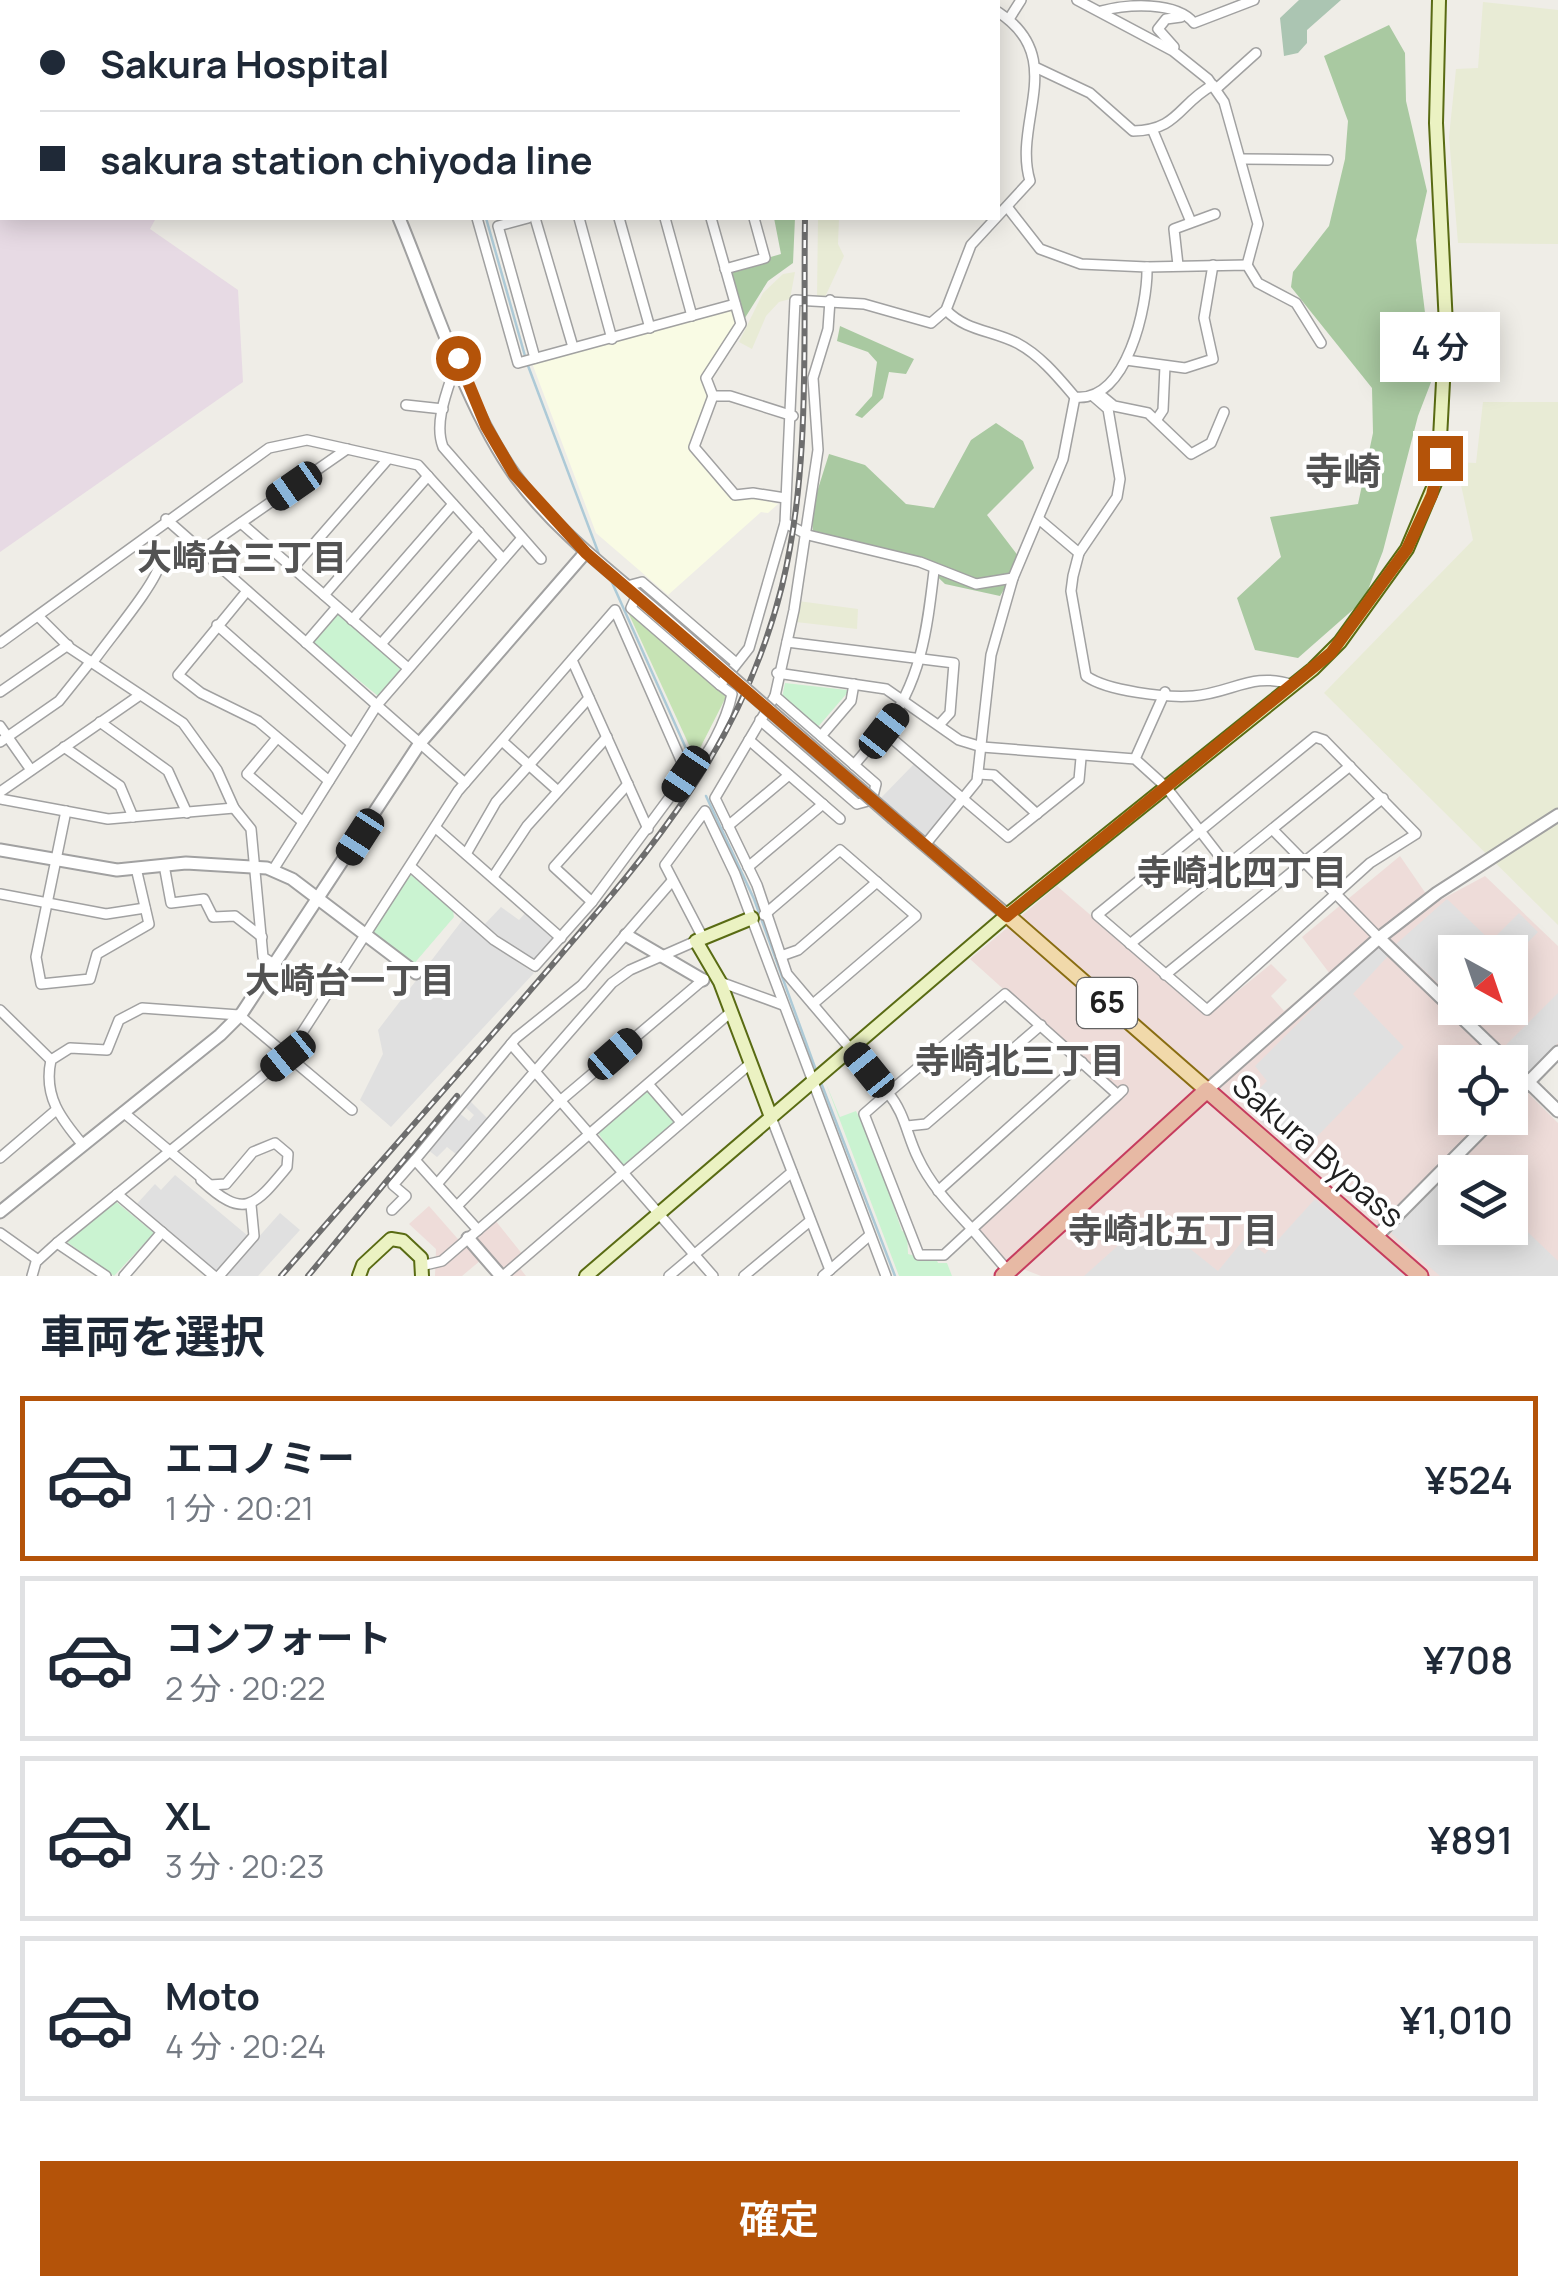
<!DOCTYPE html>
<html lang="ja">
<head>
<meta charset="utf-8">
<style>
  :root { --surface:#fff; --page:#f2f2f3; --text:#1f2937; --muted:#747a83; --line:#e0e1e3; --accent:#b45309 }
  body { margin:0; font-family:Manrope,"Noto Sans JP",sans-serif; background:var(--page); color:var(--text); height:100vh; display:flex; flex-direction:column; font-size:38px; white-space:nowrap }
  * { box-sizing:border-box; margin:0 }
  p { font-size:32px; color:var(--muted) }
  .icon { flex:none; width:55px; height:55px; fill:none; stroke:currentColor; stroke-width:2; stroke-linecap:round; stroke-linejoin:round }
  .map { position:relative; height:1276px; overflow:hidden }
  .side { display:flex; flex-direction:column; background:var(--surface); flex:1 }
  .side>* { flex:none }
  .banner { position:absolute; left:0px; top:0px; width:1000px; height:220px; box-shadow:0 5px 25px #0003; display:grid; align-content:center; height:220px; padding:0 40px; background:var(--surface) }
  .needle { width:65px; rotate:140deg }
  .buttons { position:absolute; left:1438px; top:935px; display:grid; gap:20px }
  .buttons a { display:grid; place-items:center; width:90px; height:90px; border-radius:0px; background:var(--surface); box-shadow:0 5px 25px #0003; font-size:50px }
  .end { position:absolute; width:45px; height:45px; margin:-22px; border:12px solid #b45309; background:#fff; box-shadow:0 0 0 5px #fff }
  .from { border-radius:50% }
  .bubble { position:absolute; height:70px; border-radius:0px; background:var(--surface); box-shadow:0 5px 25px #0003; font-size:32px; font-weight:600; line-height:70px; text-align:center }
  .car { position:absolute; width:30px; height:60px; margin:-30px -15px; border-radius:12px; box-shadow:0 0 8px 2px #0007; background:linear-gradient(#222 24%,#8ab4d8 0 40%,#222 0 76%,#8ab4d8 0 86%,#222 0) }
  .banner b { display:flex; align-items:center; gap:35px; height:95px; font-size:38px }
  .banner b+b { border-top:2px solid var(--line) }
  .banner i { width:25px; height:25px; background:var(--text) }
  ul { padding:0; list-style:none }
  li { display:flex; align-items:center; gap:30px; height:165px; margin:0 20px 15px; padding:0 20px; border:5px solid var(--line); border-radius:0px }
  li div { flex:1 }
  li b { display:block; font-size:38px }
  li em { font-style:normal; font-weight:600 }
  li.current { border-color:var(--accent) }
  li>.icon { width:90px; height:90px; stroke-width:1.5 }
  h2 { padding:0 40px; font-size:45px; line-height:120px }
  .cta { display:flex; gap:20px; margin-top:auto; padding:20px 40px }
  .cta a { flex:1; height:115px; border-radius:0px; background:var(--accent); color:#fff; font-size:40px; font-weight:600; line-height:115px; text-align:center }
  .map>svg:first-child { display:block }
  .commercial { fill:#eedcd9; fill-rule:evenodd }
  .industrial { fill:#e7dae4 }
  .education { fill:#f9fbe4 }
  .farmland { fill:#e8ebd5 }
  .grass { fill:#c6e3b4 }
  .forest { fill:#a9c9a1 }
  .cemetery { fill:#abc5b2 }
  .park { fill:#caf3d1 }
  .parking { fill:#e0e0e0 }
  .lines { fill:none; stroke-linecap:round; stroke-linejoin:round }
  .stream { stroke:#adcad7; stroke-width:2.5 }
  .minor-casing { stroke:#a1a1a1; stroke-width:12 }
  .tertiary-casing { stroke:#a1a1a1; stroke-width:15 }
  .secondary-casing { stroke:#596b13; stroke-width:16 }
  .primary-casing { stroke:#896d12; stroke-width:18 }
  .trunk-casing { stroke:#c63c5e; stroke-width:19 }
  .minor { stroke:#fff; stroke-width:9 }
  .tertiary { stroke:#fff; stroke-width:11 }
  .secondary { stroke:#ebf2c2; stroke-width:12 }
  .primary { stroke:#f1d9aa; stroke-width:14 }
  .trunk { stroke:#e7b9a4; stroke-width:15 }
  .rail-casing { stroke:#6e6e6e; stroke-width:6 }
  .rail { stroke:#fff; stroke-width:2.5; stroke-dasharray:8; stroke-linecap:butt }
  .tertiary-bridge-casing { stroke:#a1a1a1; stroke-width:15; stroke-linecap:butt }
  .tertiary-bridge { stroke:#fff; stroke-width:11 }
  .route { stroke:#b45309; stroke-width:12 }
  .labels { text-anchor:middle; stroke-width:8; stroke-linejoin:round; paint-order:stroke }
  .shield { fill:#fff; stroke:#636363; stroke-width:2.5 }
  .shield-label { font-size:30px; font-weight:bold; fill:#202020 }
  .street-label { font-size:32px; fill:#202020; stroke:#fff }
  .neighbourhood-label { font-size:35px; font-weight:bold; fill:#535353; stroke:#fff }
  .quarter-label { font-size:38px; font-weight:bold; fill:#535353; stroke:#fff }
</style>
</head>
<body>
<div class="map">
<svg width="1558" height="1276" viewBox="0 0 1558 1276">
  <rect width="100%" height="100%" fill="#efede7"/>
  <g class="commercial">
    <path d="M1400,856l33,48 52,-28 73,70v103l-36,38 36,36v153h-517l-41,-16 -26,-31 148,-133 -152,-137 87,-73 150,130 64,-52 16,16 -16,16 13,15 46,-37 -28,-37zM1455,952h55v56h-55zM1455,1062h55v56h-55zM1455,1172h55v56h-55z"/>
    <path d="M429,1206l35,40 31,-26 28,35 -8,7 11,14h-20l-19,-21 -25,21h-27l1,-27 -27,-25z"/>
  </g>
  <path class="industrial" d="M0,0l250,2h-248v216h154l-6,11 88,61 5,92 -243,170z"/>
  <path class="education" d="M732,309l6,12 -36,59 8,15 -16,43 31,52 53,14 -10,9 -7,-1 -93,83 -72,-62 -64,-170z"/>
  <g class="farmland">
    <path d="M1483,2l75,8v234l-100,-1 -9,-106 7,-68 22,-1z"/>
    <path d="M818,218h21l-1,26 6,12 -19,41 -8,1z"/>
    <path d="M795,272l-5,27 -11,3 -13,14 -14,33 -13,-7 24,-49 20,-19z"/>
    <path d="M1483,402h75v523l-234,-232 149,-153 -17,-78 20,1z"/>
    <path d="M798,601l60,8 -1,20 -61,-7z"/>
  </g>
  <path class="grass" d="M627,610l99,87 -31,61z"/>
  <g class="forest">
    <path d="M1389,25l16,28 1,48 21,90 -11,49 17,137 -15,39 -35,135 -19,49 -66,58 -43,-8 -18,-52 44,-41 -11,-40 88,-13 15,-71 -1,-45 -81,-101 2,-15 36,-46 16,-67 3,-38 -24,-65z"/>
    <path d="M774,218h21l-2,45 -25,18 -25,40 -14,-52 52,-15z"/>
    <path d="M840,326l74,33 -8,15 -17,-2 -6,26 -21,20 -7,-3 17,-19 5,-34 -9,-10 -31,-11z"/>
    <path d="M996,423l27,18 11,27 -47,47 35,46 -22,35 -55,-12 -25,-24 -107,-28 -2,-21 18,-57 36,11 41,39 28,4 37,-68z"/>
  </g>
  <path class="cemetery" d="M1299,0h42l-34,30v13l-9,10 -14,3 -4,-38z"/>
  <g class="park">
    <path d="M335,613h7l60,54 -24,29 -65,-53z"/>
    <path d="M785,683l62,7 1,2 -31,36 -35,-30z"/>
    <path d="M410,874l43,37 1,6 -42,49 -39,-34z"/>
    <path d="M825,1081l15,36 16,-6c16,31 33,81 46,120l5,2 1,21 22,6 5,-4 3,7h9l5,13h-53z"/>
    <path d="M647,1090l29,32 -54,44 -24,-33z"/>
    <path d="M115,1201l39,32 -40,43 -47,-34z"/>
  </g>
  <g class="parking">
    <path d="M915,763l41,36 -31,37 -46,-36z"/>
    <path d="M1447,899l44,42 28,-28 19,19 -28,28v-8h-55v47l-59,-55z"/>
    <path d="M501,907l18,13 8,-9 28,24 -22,26 -49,-36z"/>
    <path d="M464,918l28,27 42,28 -143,154 -31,-27 23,-46 -5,-24z"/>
    <path d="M1378,944l10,12 -35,38 51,53 -105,108 -56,-50 24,-24 -12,-15z"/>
    <path d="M1558,993v50l-30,30 -25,-25z"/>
    <path d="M468,1099l20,20 -32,35 -9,-7 -10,10 -10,-8 30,-38 12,10 5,-6 -11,-10z"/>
    <path d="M1466,1151l21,21h-32v56h55v-22l5,14 43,41v15h-118l-48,-42v-6z"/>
    <path d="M175,1175l73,61 -32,39 -81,-69 20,-22 6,6z"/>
    <path d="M1315,1199l91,77h-322l66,-59 68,54 27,-33 20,16z"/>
    <path d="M280,1213l20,17 -42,46h-34z"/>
  </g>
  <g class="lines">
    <g class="stream">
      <path d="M427,0l2,2"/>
      <path d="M486,218l39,138"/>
      <path d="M527,363l73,194"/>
      <path d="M610,578l82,184"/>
      <path d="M706,796l48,103 63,174"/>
      <path d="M820,1080l75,196"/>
    </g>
    <g class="minor-casing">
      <g id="minor">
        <path d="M479,0l1,2"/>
        <path d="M519,0l1,2"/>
        <path d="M561,0l1,2"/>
        <path d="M651,0l1,2"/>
        <path d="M694,0v2"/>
        <path d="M736,0l1,2"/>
        <path d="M979,0l4,2"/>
        <path d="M1077,0l96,51 35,28 16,23 34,122 -11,41"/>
        <path d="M438,2l7,-2"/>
        <path d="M1101,11c27,-7 75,-10 93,12l60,-23"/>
        <path d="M1009,19l12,-19"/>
        <path d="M1174,47l-16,-18 8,-10 15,-2"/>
        <path d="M1037,68l53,25 43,38c46,-1 45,-27 80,-46"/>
        <path d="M1216,89l40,-36"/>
        <path d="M1153,131l38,91"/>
        <path d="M1241,159l87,1"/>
        <path d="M477,218l41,145 217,-59"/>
        <path d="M528,218l-30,8 37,132"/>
        <path d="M535,218l38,129"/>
        <path d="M579,218l33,121"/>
        <path d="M619,218l31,110"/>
        <path d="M665,218l27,98"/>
        <path d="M711,218l30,106 -35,54 7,18"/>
        <path d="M1178,265l-4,-36 41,-15"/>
        <path d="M1147,267l100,-2 11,18 38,20 25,40"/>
        <path d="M725,269l40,-11 -11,-40"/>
        <path d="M830,300l-2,29 -15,49 5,72 -24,160 -19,86 -60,102 42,87 30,89 101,119 -24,21 55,141h25l28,-26 36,42"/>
        <path d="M946,310c20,21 45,20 71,33 23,12 41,34 58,54 52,6 73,-92 72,-130l-66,-3 -41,-15 -32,-41"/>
        <path d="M1126,360l59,8 28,-9 -9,-41 9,-53"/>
        <path d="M457,361c-8,26 -24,60 -14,86l98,112"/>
        <path d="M1093,396l15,13 12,70 -3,18 -38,56 -6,23 -2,15 15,85c21,15 80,22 107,20 39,-3 60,-25 100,-11"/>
        <path d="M1103,397l11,9 34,7 43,41 20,-11 13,-31"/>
        <path d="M406,405l37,4"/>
        <path d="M1157,419l6,-9 2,-44"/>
        <path d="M785,498l-32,-5 -18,2 -41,-48 19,-51h17l63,20"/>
        <path d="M166,519l299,264"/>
        <path d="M1040,520l39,33"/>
        <path d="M241,523l167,145"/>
        <path d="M785,523l23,12 112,27 56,22 37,-6"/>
        <path d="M293,568l95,-109"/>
        <path d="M627,586l15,-4 94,81"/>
        <path d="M247,591l-69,84 23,18 57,28 71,60"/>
        <path d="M324,595l104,-119"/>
        <path d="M637,595l-6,13 89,77"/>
        <path d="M38,616l32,32 113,75 34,47 17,38 17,21 12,128 14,9"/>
        <path d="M352,620l101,-116"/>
        <path d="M217,625l135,119"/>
        <path d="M787,642l167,21 -4,50 -11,12"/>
        <path d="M0,643l269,-195 38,-8 111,25 85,94"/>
        <path d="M306,643l31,-36"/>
        <path d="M381,644l98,-112"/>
        <path d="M572,660l76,169"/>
        <path d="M93,662c15,-22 63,-78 67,-99l29,-4 158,-110"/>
        <path d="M777,673l109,16 73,51 23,7 153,12 31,28 62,80"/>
        <path d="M0,692l68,-47"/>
        <path d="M760,720l97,84 15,-4 4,-16 -101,-88"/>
        <path d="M100,722l68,49 19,42"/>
        <path d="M0,726l31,44"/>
        <path d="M883,731c38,-48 44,-101 51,-160"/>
        <path d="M821,736l30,-35 3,-17"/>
        <path d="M1315,737l9,3 92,94 -46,29 -163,147 -110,-95z"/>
        <path d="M277,738l-30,36 56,48"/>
        <path d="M749,740l91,79"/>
        <path d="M502,741l56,50"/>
        <path d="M0,742l59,-41 32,-40"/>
        <path d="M64,747l56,39 13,31"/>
        <path d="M1135,759l30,-67"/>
        <path d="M854,765l29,-34 125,106 71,-57 2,-22"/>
        <path d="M687,774c20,-11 40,-56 45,-80l-12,-9 29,-37 36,-125 10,-223 69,4 67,19 15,-13 25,-65 59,-64c-18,-59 39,-123 -32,-169"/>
        <path d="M978,774l16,1 43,39"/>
        <path d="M0,792l140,-97"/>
        <path d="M0,799l108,20 126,-11"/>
        <path d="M66,811l-30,146 5,27 49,-5 7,-25 52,-30 -13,-56"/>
        <path d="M728,826l61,-51"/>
        <path d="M436,828l125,110"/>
        <path d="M1273,830l106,108"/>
        <path d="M925,845l52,-64 14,-126 22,-77 50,-119 12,-62"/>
        <path d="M466,854l30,-52 93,-104"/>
        <path d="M164,865l7,38 33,-4 9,18 22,-1 27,21"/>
        <path d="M748,867l75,-63"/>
        <path d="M273,870l104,-165 145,-167"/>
        <path d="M493,877l34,-51 80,-89"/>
        <path d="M0,894l106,20 39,-6"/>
        <path d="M592,902l-38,-35 74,-83"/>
        <path d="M764,915l76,-65 76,66 -103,88"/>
        <path d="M703,938l-38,-73 40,-54 30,63 151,402"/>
        <path d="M1130,944l220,-178"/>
        <path d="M781,956l17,-6 79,-68"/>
        <path d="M1165,975l218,-177"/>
        <path d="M720,982l63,23"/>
        <path d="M0,1010l51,50"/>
        <path d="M511,1044l202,232"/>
        <path d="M648,1084l33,38"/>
        <path d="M1118,1095l-113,-101 -117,99c17,20 19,43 30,65 13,28 34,49 54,71l146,-134 5,-5"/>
        <path d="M123,1112l87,73 16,-1 27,-32 22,-9 13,11 -1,13c-33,40 -43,53 -86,13"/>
        <path d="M771,1117l59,153"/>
        <path d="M907,1126l19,-2 115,-99"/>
        <path d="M83,1145c-22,-26 -40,-49 -32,-85l19,-12 37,2 12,-30 23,-12 97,7 113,95"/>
        <path d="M0,1158l55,-47"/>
        <path d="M437,1184l175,-201 18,-13 66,-29"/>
        <path d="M938,1191l144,-129"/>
        <path d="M117,1194l97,82"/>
        <path d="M457,1206l103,-105 144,-122"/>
        <path d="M392,1210l14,-14 -13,-11 22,-25"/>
        <path d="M478,1230l-63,-70 101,-122 66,-53 90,-104"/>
        <path d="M0,1233l38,27"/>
        <path d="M57,1243l49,33"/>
        <path d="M425,1265l17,-4 289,-249"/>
        <path d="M32,1276l4,-14 21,-19 230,-187 171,-265 157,-181 72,164 -95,128 -57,64 -41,-26 -83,-73"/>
        <path d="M124,1276l38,-44"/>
        <path d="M219,1276l35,-40 -3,-31"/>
        <path d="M503,1276l248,-213"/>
        <path d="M669,1276l123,-104"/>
        <path d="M744,1276l66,-55"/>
        <path d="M823,1276l47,-41"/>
      </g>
    </g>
    <g class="tertiary-casing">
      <g id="tertiary">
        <path d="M308,0l1,2"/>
        <path d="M607,0v2"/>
        <path d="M399,218c33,79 67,190 117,259 40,54 94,94 145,138"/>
        <path d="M893,818l114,97"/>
        <path d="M0,850l117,20 69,-7 81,5 25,11 124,94"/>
        <path d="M626,935l77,45"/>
        <path d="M1379,938l129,124"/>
        <path d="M1510,1064l48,47"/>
        <path d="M1207,1090l172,-152 58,-45 121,-78"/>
        <path d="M1510,1101l48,-49"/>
        <path d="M0,1212l220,-177 22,-22 178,-270 165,-190"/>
        <path d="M1376,1237l118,-119"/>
        <path d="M468,1238l33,38"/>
      </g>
    </g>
    <g class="secondary-casing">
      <g id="secondary">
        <path d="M752,918l-56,23 24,41 51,135"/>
        <path d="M359,1276l4,-11 28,-26 12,2 18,17 1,18"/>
        <path d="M586,1276l421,-361 306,-246 27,-27 67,-93 31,-73 8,-151 -10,-202 3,-123"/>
      </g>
    </g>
    <g class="primary-casing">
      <path id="primary" d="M1007,915l200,175"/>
    </g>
    <g class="trunk-casing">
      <path id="trunk" d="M1003,1276l204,-186 213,186"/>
    </g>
    <use href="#minor" class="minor"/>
    <use href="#tertiary" class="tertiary"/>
    <use href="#secondary" class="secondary"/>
    <use href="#primary" class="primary"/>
    <use href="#trunk" class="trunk"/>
    <g class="rail-casing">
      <g id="rail">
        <path d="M281,1276c84,-97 170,-193 253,-290 109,-127 206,-232 248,-400 29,-119 21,-247 23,-368"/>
        <path d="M308,1276l149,-180"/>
      </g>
    </g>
    <use href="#rail" class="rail"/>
    <g class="tertiary-bridge-casing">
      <path id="tertiary-bridge" d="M661,615l232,203"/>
    </g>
    <use href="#tertiary-bridge" class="tertiary-bridge"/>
  </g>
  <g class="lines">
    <path class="route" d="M458,358l28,68 28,48 72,79 421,363 324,-263 76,-104 25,-54 8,-37"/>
  </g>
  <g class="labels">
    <rect class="shield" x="1077" y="978" width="60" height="50" rx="8"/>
    <g class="shield-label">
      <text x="1107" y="1013">65</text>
    </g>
    <g class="street-label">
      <text transform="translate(1318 1151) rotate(41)" y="11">Sakura Bypass</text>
    </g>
    <g class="neighbourhood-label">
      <text x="242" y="570">大崎台三丁目</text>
      <text x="1242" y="885">寺崎北四丁目</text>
      <text x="350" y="993">大崎台一丁目</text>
      <text x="1020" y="1073">寺崎北三丁目</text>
      <text x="1173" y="1243">寺崎北五丁目</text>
    </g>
    <g class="quarter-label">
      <text x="1343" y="485">寺崎</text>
    </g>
  </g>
</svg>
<div class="buttons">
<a><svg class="needle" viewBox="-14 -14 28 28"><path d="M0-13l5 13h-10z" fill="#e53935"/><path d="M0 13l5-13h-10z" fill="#747a83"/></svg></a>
<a><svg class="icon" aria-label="locate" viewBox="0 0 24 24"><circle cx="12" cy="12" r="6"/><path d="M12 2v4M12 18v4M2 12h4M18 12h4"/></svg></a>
<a><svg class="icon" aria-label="layers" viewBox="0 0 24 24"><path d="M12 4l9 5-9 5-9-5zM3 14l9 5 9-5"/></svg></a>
</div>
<i class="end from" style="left:458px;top:358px"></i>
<i class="end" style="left:1440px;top:458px"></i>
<div class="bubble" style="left:1380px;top:312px;width:120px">4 分</div>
<i class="car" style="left:294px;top:486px;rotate:235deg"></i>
<i class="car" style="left:884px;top:731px;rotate:38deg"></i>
<i class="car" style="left:686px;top:774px;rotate:214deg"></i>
<i class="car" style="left:360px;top:837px;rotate:213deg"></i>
<i class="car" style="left:615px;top:1054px;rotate:49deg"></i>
<i class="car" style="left:288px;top:1056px;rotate:231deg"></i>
<i class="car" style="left:869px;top:1070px;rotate:321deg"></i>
<div class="banner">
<b><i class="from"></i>Sakura Hospital</b>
<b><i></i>sakura station chiyoda line</b>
</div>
</div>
<section class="side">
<h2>車両を選択</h2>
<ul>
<li class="current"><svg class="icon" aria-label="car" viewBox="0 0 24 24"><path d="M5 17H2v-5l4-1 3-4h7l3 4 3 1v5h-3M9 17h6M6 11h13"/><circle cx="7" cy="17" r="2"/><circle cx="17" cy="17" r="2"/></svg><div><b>エコノミー</b><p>1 分 · 20:21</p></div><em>¥524</em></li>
<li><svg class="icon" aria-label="car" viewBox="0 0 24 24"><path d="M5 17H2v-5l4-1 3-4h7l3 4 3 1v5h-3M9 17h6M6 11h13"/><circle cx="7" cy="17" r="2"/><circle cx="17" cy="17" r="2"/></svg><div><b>コンフォート</b><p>2 分 · 20:22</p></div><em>¥708</em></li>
<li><svg class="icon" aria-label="car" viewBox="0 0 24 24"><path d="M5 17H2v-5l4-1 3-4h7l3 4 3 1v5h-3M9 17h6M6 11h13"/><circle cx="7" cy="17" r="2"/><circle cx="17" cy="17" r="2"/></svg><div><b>XL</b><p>3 分 · 20:23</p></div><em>¥891</em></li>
<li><svg class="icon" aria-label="car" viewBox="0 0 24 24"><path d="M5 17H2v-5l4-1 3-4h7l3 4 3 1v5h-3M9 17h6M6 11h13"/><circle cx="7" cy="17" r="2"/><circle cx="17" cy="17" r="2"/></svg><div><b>Moto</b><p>4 分 · 20:24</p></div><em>¥1,010</em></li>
</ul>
<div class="cta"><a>確定</a></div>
</section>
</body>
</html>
